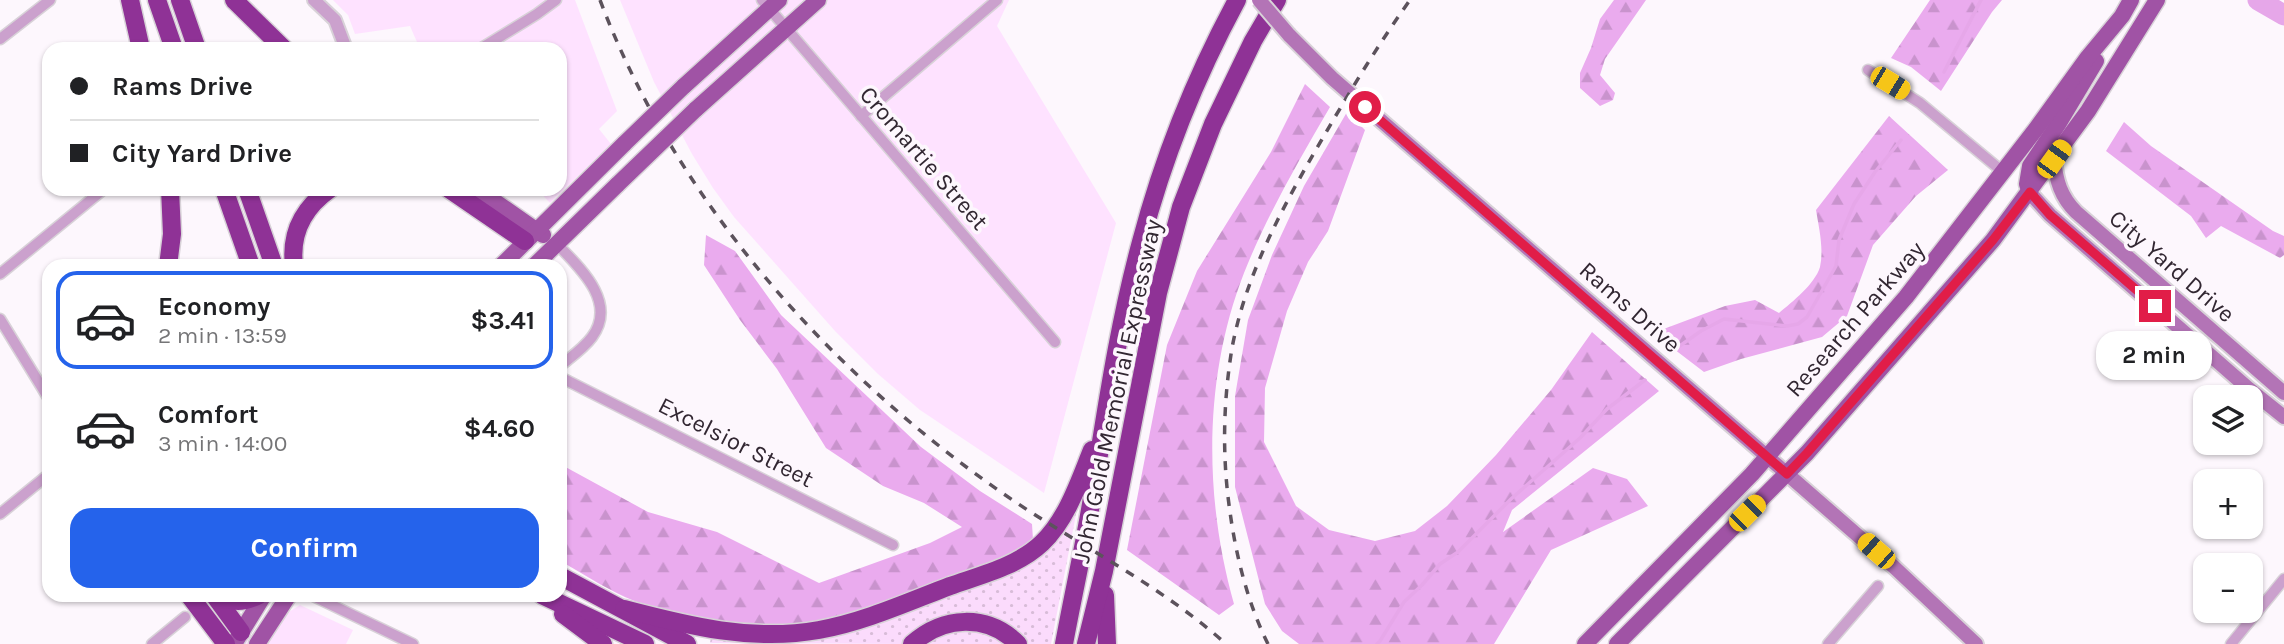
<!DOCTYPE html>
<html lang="en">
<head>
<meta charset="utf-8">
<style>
  :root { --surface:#fff; --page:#f6f6f6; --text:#202124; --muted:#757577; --line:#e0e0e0; --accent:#2563eb }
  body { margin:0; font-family:Karla,sans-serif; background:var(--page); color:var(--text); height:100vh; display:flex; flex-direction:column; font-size:26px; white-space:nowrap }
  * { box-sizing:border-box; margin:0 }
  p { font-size:23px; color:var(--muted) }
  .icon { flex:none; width:38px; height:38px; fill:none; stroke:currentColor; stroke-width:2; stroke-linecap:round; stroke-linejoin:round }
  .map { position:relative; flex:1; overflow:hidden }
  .drawer { position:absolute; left:42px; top:259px; width:525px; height:343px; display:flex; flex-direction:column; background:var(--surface); border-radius:21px; box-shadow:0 2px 5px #0004 }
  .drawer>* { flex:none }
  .guide { position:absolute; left:42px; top:42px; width:525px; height:154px; border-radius:21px; box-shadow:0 2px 5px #0004; display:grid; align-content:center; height:154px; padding:0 28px; background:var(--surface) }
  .buttons { position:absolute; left:2193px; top:385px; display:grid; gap:14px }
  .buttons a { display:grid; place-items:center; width:70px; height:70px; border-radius:14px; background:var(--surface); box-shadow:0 2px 5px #0004; font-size:35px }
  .end { position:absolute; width:32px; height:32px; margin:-16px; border:9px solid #e11d48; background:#fff; box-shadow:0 0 0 4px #fff }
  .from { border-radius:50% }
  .bubble { position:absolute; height:49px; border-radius:21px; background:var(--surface); box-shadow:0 2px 5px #0004; font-size:23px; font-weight:700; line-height:49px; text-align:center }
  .car { position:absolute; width:21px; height:42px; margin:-21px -10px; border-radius:9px; box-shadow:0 0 5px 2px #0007; background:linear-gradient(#f5c518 24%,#345 0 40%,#f5c518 0 76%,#345 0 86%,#f5c518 0) }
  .guide b { display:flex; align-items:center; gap:24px; height:66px; font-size:26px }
  .guide b+b { border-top:2px solid var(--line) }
  .guide i { width:18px; height:18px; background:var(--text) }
  ul { padding:12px 0 0; list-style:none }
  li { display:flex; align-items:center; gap:21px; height:98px; margin:0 14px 10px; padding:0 14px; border:4px solid transparent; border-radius:21px }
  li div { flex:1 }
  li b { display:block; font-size:26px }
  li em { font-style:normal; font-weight:700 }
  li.on { border-color:var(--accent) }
  li>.icon { width:63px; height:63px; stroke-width:1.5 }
  .button { display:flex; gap:14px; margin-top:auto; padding:14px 28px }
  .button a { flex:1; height:80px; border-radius:21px; background:var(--accent); color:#fff; font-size:28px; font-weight:700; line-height:80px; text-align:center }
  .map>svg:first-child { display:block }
  .built { fill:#fee2ff }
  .green { fill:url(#green-dots) }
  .forest { fill:url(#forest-firs) }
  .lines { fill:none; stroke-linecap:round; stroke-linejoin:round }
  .stream { stroke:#e6a7e9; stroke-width:3.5 }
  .river { stroke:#e6a7e9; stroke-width:21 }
  .minor-casing { stroke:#d8d2d8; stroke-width:13 }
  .tertiary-casing { stroke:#d8d2d8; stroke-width:16 }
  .secondary-casing { stroke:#d8d2d8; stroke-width:18 }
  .primary-casing { stroke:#d8d2d8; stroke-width:19 }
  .motorway-casing { stroke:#d8d2d8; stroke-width:21 }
  .minor { stroke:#cba1cd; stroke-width:10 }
  .tertiary { stroke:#cba1cd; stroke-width:12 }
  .secondary { stroke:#b374b6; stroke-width:14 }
  .primary { stroke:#a053a5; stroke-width:16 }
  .motorway { stroke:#8f3296; stroke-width:18 }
  .rail { stroke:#5c525c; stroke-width:3.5; stroke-dasharray:9 9; stroke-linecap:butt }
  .secondary-bridge-casing { stroke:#d8d2d8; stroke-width:18; stroke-linecap:butt }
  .primary-bridge-casing { stroke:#d8d2d8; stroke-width:19; stroke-linecap:butt }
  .secondary-bridge { stroke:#b374b6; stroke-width:14 }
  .primary-bridge { stroke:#a053a5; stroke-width:16 }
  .route { stroke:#e11d48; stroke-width:9 }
  .labels { text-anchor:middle; stroke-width:7; stroke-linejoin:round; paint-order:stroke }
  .street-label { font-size:24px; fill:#322732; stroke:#fdf7fd }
</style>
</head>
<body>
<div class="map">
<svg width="2284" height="644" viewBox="0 0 2284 644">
  <defs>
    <pattern id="green-dots" width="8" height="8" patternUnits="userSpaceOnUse" patternTransform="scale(1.75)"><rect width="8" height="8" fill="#fbdbfc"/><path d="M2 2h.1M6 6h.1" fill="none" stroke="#d8bcd8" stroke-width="1.8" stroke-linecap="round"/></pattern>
    <pattern id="forest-firs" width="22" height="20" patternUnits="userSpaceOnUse" patternTransform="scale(1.75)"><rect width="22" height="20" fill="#eaabee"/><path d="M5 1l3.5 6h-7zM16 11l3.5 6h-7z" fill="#c993cd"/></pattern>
  </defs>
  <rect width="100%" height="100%" fill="#fdf7fd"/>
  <g class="built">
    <path d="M333,0h242l42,111 -18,18 12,15 -61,59 -13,-14h23v-140h-140l-10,-23 -55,8 -7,-19z"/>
    <path d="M620,0h389l-12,26 119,197 -72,270 -124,-83 -42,-36 -43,-43 -101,-114 -21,-29 -21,-34 -38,-72z"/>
    <path d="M300,605l53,25 -7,14h-109z"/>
  </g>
  <g class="green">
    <path d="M1077,509l-26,135h-22c-34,-45 -91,-38 -127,0l-192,-1 1,-6 99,1 208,-71z"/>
    <path d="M977,629l31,15h-86l22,-13z"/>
  </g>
  <g class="forest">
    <path d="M1614,0h32l-41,59 -5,16 15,18 -2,7 -13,6 -20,-18v-15l11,-25 9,-29z"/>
    <path d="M1930,0h72l-10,12 -51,79 -30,-24 -20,-9z"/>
    <path d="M1305,84l25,23c-32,55 -63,108 -86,166 -41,105 -40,225 -10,331l-15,11 -92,-65 40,-205 30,-74 74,-119z"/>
    <path d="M1347,112l18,18 -37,101 -20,31 -21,49 -22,77 -1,54 32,64 33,24 46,11 40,-10 32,-25 49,-51 55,-65 41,-58 67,59 -147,119 -9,22 90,-64 34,11 21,27 -97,44 -57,94h-195l-17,-13 -17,-27 -30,-117v-91l13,-76 24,-65 32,-69z"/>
    <path d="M1889,116l59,54 -32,26 -43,49 -26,71 -25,21 -81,22 -37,13 -51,-39 72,-27 30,-6 24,13c13,-11 36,-29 41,-46 4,-18 -1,-39 -4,-57z"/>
    <path d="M2124,122l27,24 122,85 11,5v19l-4,3 -59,-32 -15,12 -15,-22 -85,-65z"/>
    <path d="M706,235l29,16 46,64 140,132 59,44 52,33 1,16c-39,24 -85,40 -128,54 -31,11 -63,24 -97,29 -52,8 -134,-4 -183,-26 -22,-10 -43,-24 -65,-36v-97l88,48 69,20 102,51 111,-40 32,-16 -38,-24 -41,-17 -57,-38 -49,-79 -37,-49 -36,-55z"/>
  </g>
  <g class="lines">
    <g class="stream">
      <path d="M1944,72l37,-72"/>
      <path d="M1674,350l27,-19 23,-12 63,7 11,-2 9,-7 29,-51 3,-26 15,-36 21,-32 26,-32"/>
      <path d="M1377,644l3,-3 24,-39 18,-17 18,-21 18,-12 53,-53 69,-61 27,-29 38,-29"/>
    </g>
    <path class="river" d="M2258,0l26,15"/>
    <g class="minor-casing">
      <g id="minor">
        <path d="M762,0l293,342"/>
        <path d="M0,39l50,-39"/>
        <path d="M480,49l57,-35 19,-14"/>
        <path d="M1868,70l52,33 83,69"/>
        <path d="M861,116l136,-116"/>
        <path d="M557,244c22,23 61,58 35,93 -8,11 -21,20 -32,29"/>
        <path d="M0,274l104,-85"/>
        <path d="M0,319l49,80"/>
        <path d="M560,377l333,168"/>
        <path d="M0,514l49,-40"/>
        <path d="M311,595l102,49"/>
        <path d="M152,644l33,-27"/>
        <path d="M1828,644l50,-58"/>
        <path d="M2231,644l53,-65"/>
      </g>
    </g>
    <g class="tertiary-casing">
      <path id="tertiary" d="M314,0l21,20 11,29"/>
    </g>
    <g class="secondary-casing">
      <g id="secondary">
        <path d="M1289,35l43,43 562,489 82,77"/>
        <path d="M2054,159c2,22 7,38 22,53l208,181"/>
        <path d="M2030,193l20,22 199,174 35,28"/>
      </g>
    </g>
    <g class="primary-casing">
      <g id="primary">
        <path d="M683,87l96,-87"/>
        <path d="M695,110l123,-110"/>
        <path d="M477,189l66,46"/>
        <path d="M2030,193l-3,-9 3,-18 29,-43 37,-62"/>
        <path d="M501,266l124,-123"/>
        <path d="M534,266l84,-82"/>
        <path d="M234,644l30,-49"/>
        <path d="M257,644l32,-49"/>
        <path d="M1585,644l167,-170 154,-177 130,-168 52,-72 34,-41 9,-16"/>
        <path d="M1617,644l190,-191 186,-213 95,-129 69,-111"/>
      </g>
    </g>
    <g class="motorway-casing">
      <g id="motorway">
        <path d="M130,0l11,49"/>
        <path d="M157,0l17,49"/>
        <path d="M180,0l17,49"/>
        <path d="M234,0l50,49"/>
        <path d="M224,189l27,77"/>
        <path d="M247,189l27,77"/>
        <path d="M449,189l76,52"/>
        <path d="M168,266l4,-32 -2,-45"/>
        <path d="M294,266c-4,-33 9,-58 36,-77"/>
        <path d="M560,576l127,68"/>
        <path d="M189,595l37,49"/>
        <path d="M214,595l27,37"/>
        <path d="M217,595c15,8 27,8 42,0"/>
        <path d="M542,595l103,49"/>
        <path d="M1105,595l2,49"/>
        <path d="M624,609c65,17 128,33 195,21 45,-8 89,-28 131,-44 31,-11 68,-20 92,-43 25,-24 37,-61 50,-93"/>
        <path d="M563,614l40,30"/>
        <path d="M912,644c31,-28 75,-31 106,0"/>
        <path d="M1064,644c9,-49 20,-97 28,-146 14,-86 26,-172 49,-256 22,-84 55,-166 96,-242"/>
        <path d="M1086,644l18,-73 54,-278 23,-86 32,-83 40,-83 24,-41"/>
      </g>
    </g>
    <use href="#minor" class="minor"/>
    <use href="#tertiary" class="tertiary"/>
    <use href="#secondary" class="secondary"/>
    <use href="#primary" class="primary"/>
    <use href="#motorway" class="motorway"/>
    <g class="rail">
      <path d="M600,0c75,199 226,369 398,490 75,53 159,92 228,154"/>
      <path d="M1268,644c-20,-40 -32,-88 -38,-132 -8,-55 -7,-109 2,-164 13,-70 47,-134 82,-195 30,-52 61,-104 96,-153"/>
    </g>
    <g class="secondary-bridge-casing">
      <path id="secondary-bridge" d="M1259,0l30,35"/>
    </g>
    <g class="primary-bridge-casing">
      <g id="primary-bridge">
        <path d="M625,143l58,-56"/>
        <path d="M618,184l77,-74"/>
      </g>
    </g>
    <use href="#secondary-bridge" class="secondary-bridge"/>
    <use href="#primary-bridge" class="primary-bridge"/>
  </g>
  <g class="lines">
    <path class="route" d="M1365,107l422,367 20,-21 186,-213 37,-48 20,23 105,91"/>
  </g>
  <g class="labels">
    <g class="street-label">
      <text transform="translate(924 158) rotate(49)" y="8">Cromartie Street</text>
      <text transform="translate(2172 266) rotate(41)" y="8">City Yard Drive</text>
      <text transform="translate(1630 307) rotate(41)" y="8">Rams Drive</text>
      <text transform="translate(1855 319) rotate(-49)" y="8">Research Parkway</text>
      <text transform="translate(1117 391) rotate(-78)" y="8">John Gold Memorial Expressway</text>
      <text transform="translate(736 442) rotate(27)" y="8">Excelsior Street</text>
    </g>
  </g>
</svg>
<div class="buttons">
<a><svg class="icon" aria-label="layers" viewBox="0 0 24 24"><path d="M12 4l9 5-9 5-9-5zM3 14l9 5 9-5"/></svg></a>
<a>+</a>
<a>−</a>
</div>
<i class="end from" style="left:1365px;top:107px"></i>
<i class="end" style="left:2155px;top:306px"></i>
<div class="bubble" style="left:2096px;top:331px;width:116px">2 min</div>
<i class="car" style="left:1890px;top:83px;rotate:121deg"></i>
<i class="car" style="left:2054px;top:159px;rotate:36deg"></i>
<i class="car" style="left:1747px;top:513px;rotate:45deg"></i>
<i class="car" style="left:1876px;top:551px;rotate:311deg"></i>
<div class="guide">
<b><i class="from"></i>Rams Drive</b>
<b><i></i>City Yard Drive</b>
</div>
<section class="drawer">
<ul>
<li class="on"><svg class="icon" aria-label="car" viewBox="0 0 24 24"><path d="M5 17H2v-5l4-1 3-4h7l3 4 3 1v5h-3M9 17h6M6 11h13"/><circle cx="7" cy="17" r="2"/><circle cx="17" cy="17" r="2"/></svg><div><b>Economy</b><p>2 min · 13:59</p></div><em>$3.41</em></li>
<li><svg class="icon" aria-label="car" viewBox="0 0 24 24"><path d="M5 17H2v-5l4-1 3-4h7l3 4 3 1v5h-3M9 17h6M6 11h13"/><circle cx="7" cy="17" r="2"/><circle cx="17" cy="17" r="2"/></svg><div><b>Comfort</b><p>3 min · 14:00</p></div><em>$4.60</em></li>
</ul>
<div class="button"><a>Confirm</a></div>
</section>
</div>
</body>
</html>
